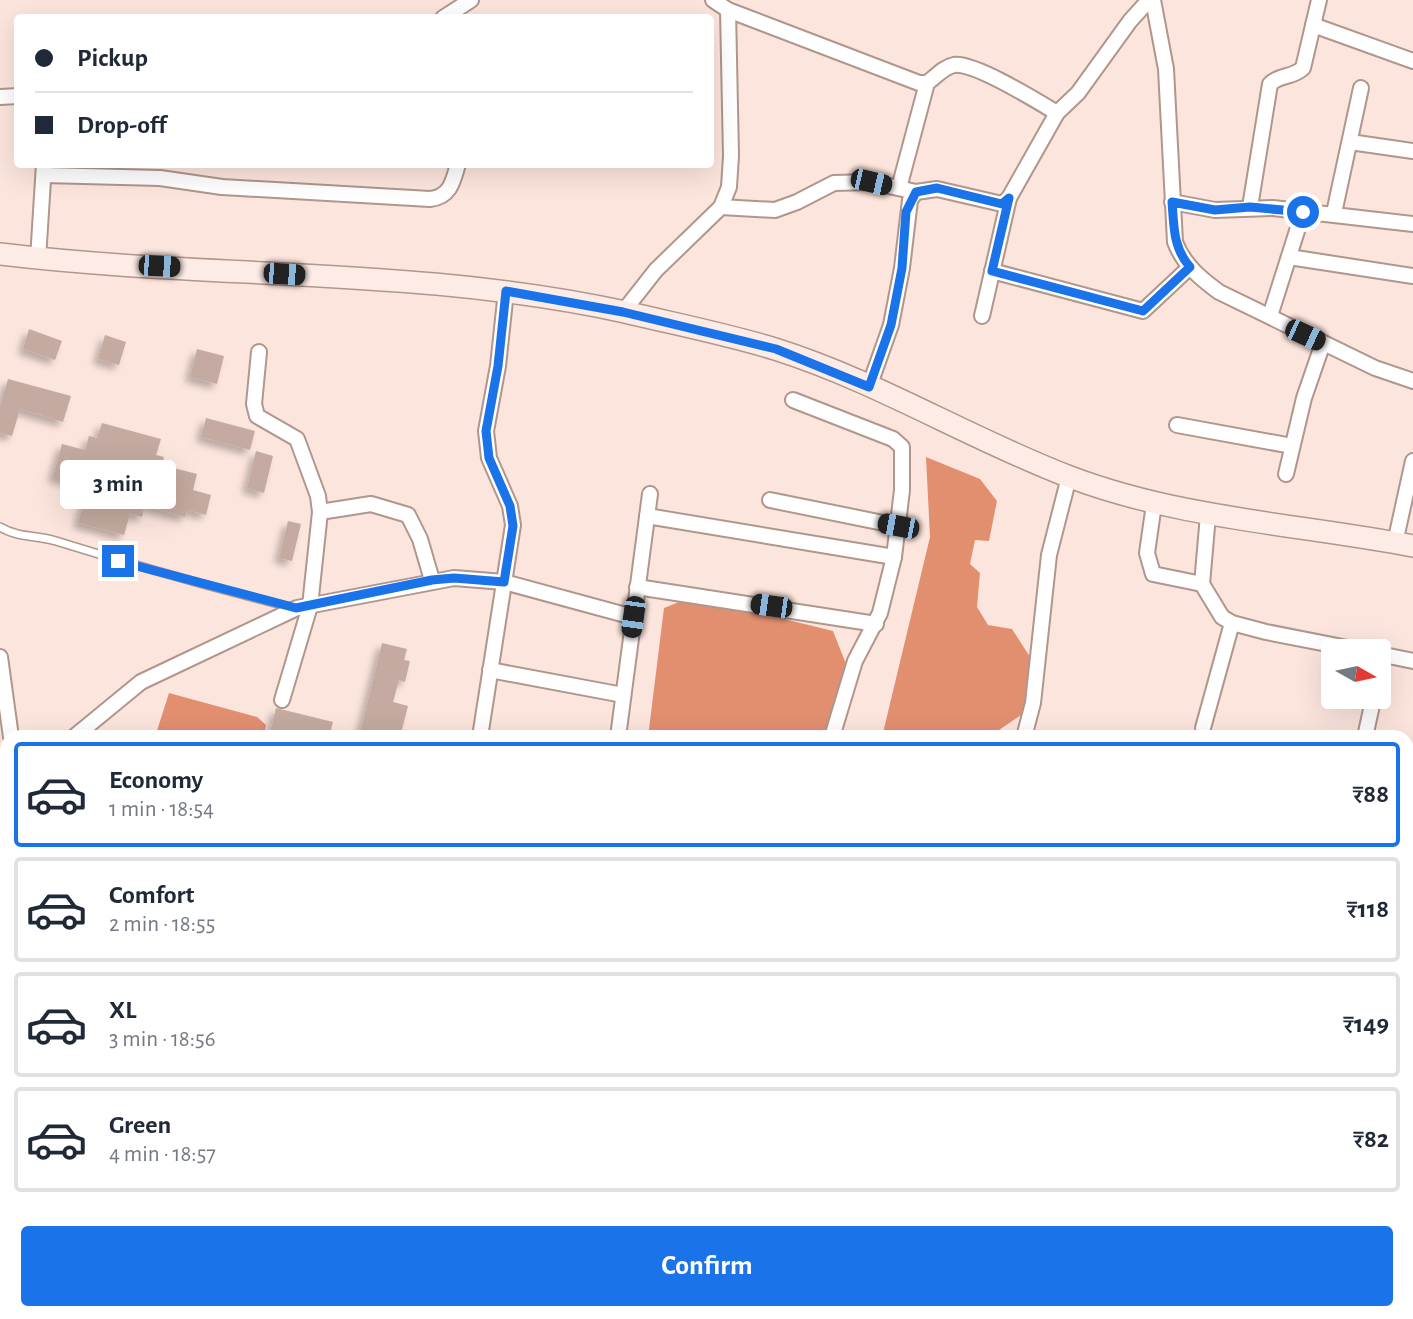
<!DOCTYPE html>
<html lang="en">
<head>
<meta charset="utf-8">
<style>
  :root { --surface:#fff; --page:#f2f2f3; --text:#1f2937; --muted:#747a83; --line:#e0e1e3; --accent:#1a73e8 }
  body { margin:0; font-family:"Alegreya Sans",sans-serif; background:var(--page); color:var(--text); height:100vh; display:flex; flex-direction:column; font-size:26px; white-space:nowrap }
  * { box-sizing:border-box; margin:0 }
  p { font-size:23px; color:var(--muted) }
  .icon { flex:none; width:38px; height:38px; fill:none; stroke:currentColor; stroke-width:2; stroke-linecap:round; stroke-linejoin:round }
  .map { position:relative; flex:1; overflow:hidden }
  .side { position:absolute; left:0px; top:730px; width:1414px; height:590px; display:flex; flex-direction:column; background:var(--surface); border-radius:21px 21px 0 0; box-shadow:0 7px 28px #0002 }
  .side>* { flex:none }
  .guide { position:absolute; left:14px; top:14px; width:700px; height:154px; border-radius:7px; box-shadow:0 7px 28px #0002; display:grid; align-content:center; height:154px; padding:0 21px; background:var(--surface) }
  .needle { width:46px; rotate:99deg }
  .fabs { position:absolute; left:1321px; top:639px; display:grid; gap:14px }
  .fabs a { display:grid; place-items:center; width:70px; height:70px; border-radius:7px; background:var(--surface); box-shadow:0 7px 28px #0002; font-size:35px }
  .end { position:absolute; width:32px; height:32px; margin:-16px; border:9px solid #1a73e8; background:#fff; box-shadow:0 0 0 4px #fff }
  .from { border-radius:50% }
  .bubble { position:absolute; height:49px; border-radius:7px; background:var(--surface); box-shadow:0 7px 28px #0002; font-size:23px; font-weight:700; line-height:49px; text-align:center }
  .car { position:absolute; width:21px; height:42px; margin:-21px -10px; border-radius:9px; box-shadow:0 0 5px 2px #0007; background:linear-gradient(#222 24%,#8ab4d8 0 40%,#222 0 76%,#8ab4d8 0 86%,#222 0) }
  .guide b { display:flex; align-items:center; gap:24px; height:66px; font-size:26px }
  .guide b+b { border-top:2px solid var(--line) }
  .guide i { width:18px; height:18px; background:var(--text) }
  ul { padding:12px 0 0; list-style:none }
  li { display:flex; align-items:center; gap:21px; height:105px; margin:0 14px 10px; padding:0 7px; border:4px solid var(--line); border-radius:7px }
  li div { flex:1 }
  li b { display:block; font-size:26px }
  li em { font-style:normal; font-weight:700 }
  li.current { border-color:var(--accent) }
  li>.icon { width:63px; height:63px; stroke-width:1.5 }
  .cta { display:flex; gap:14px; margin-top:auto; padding:14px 21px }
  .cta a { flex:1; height:80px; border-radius:7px; background:var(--accent); color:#fff; font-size:28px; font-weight:700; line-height:80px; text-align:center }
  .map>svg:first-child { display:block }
  .water { fill:#e28f70 }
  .building { fill:#c4aaa0; filter:url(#shadow) }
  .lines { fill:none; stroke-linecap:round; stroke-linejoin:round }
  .lane-casing { stroke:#b0968c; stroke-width:10 }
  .street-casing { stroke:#b0968c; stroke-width:18 }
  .secondary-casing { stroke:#b0968c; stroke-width:24 }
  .lane { stroke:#fff; stroke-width:7 }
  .street { stroke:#fff; stroke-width:14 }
  .secondary { stroke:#fdece6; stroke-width:21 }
  .route { stroke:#1a73e8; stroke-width:9 }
</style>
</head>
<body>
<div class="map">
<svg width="1413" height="1319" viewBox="0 0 1413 1319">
  <defs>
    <filter id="shadow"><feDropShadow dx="-5" dy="5" stdDeviation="3.5" flood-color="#0004"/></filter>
  </defs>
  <rect width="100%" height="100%" fill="#fce5dd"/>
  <g class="water">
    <path d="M926,457l54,22 17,22 -8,40 -14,-1 -5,24 10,9 -3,34 11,18 24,4 20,31 -8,53 -25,17 -4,7h-113l48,-200z"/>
    <path d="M679,602l65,7 89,22 15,38 -22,68h-178l16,-129z"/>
    <path d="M169,693l88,24 9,8 -3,12h-108z"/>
  </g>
  <g class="building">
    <path d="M29,329l33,12 -7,19 -32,-11z"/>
    <path d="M105,335l21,7 -7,23 -21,-6z"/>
    <path d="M197,349l27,7 -7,28 -27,-7z"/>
    <path d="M8,379l63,17 -8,26 -43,-13 -8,27 -12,-3v-27z"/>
    <path d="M206,418l49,13 -5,19 -49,-13z"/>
    <path d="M102,423l59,16 -5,16 8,2 -2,8 35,9 -4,16 18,5 -5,20 -19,-5 -2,7 -40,-11 -3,11 -12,-3 -6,21 -46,-12 7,-24 -13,-4 4,-12 -23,-6 9,-33 23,6 4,-14 8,2z"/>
    <path d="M256,451l17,5 -9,37 -17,-5z"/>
    <path d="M288,521l13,3 -9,37 -13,-3z"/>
    <path d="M382,643l25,6 -3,11 6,1 -5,21 -6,-2 -6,22 15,4 -8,31h-41z"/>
    <path d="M276,708l57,14 -4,15h-60z"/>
  </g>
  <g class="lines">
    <g class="lane-casing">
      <g id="lane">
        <path d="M0,527c19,11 36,8 56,14 80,25 159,47 239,67"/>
        <path d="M0,887l7,3"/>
        <path d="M0,1272l7,2"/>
        <path d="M125,1319v-7"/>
      </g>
    </g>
    <g class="street-casing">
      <g id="street">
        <path d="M713,0l15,10 191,73h8c9,-6 16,-16 27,-18 20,-3 83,36 103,48"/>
        <path d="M1153,0l13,69 9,173c9,23 25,36 44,50l156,76 38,13"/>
        <path d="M443,18l28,-18"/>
        <path d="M1313,25l100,36"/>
        <path d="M0,97l18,-1"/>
        <path d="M1350,142l63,9"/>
        <path d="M44,175l116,3 62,9 208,12c20,-2 23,-17 28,-35"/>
        <path d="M899,188l28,-105"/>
        <path d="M1172,202l43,8 58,-2 140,16"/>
        <path d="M721,207l54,3 22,-8 37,-19 37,-1 45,10"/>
        <path d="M1250,207l20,-123c10,-10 23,-6 33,-16l16,-68"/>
        <path d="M1334,213l27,-125"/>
        <path d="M1289,257l124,19"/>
        <path d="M38,259l6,-95"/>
        <path d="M992,271l151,40 47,-44"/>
        <path d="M623,312l33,-42 65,-63 8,-20 2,-31 -3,-146"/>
        <path d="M982,316l27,-118"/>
        <path d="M1270,316l33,-104"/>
        <path d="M259,352l-5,52 3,12 40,23 21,57 2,16 -10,94 -28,94"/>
        <path d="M869,387l22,-62 11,-57 8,-68 6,-8 21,-3 65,15 7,-6 48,-85 21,-20 52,-72 19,-21"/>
        <path d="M793,400l100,39 9,8v43l-8,67 -14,56 -25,48 -23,76"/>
        <path d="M1177,425l115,21"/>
        <path d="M1286,474l18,-76 19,-55"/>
        <path d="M770,500l128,26"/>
        <path d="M1154,504l-7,49 6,21 49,10"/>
        <path d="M320,512l51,-8 37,11 12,24 12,41"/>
        <path d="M1208,515l-6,69 20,33 10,6 34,9 97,19"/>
        <path d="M647,516l247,41"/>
        <path d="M1395,543l18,-82"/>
        <path d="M637,587l239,37"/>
        <path d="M1379,654l34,7"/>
        <path d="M0,657l11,80"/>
        <path d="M490,670l133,25"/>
        <path d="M1379,671l3,-16"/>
        <path d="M1203,728l29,-105"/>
        <path d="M74,737l67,-55 156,-74 157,-30 50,4 129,35"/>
        <path d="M480,737l33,-212 -3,-19 -21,-48 -3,-27 12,-65 8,-75"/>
        <path d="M618,737l32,-243"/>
        <path d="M1024,737l9,-34 16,-148 20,-78"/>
        <path d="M1365,737l9,-41"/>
        <path d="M1407,812l6,-1"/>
        <path d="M0,854l7,-20"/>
        <path d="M1407,934l6,7"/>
        <path d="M547,1319l1,-7"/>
      </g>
    </g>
    <g class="secondary-casing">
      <g id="secondary">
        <path d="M0,254c208,25 420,13 625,58 50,12 101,22 150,37 102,32 195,90 295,128 111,42 228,47 343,69"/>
        <path d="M0,1065l7,2"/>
        <path d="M1001,1312l39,7"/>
      </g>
    </g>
    <use href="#lane" class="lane"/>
    <use href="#street" class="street"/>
    <use href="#secondary" class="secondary"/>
  </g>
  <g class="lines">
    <path class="route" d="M118,561l178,47 136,-28 22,-2 50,4 9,-56 -3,-20 -21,-48 -3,-27 12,-65 8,-75 117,21 153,37 93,38 22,-62 11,-57 4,-56 10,-20 21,-4 65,16 7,-6 -17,73 151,40 47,-44c-17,-19 -16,-41 -18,-65l43,8 35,-3 53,5"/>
  </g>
</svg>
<div class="fabs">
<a><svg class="needle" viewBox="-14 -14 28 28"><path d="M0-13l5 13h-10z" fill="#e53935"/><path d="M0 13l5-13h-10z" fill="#747a83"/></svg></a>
</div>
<i class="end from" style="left:1303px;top:212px"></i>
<i class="end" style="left:118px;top:561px"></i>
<div class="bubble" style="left:60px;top:460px;width:116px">3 min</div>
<i class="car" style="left:871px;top:182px;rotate:103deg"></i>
<i class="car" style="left:159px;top:266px;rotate:93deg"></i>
<i class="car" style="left:284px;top:274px;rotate:94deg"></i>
<i class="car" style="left:1305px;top:335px;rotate:115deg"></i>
<i class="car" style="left:898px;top:526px;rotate:281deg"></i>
<i class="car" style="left:771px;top:606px;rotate:278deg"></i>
<i class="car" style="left:633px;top:617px;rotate:188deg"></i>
<div class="guide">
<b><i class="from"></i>Pickup</b>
<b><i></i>Drop-off</b>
</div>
<section class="side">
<ul>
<li class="current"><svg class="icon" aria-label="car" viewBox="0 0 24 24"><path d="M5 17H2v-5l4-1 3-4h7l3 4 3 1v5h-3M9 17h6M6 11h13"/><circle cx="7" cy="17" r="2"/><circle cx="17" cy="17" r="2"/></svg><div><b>Economy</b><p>1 min · 18:54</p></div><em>₹88</em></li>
<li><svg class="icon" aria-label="car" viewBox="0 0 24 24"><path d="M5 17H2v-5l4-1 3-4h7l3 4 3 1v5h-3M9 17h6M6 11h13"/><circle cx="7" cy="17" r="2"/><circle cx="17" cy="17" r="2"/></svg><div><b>Comfort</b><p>2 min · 18:55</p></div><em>₹118</em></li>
<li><svg class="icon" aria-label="car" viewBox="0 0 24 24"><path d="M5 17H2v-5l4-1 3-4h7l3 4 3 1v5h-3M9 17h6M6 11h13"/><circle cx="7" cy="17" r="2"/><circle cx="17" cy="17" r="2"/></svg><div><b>XL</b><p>3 min · 18:56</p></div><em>₹149</em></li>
<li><svg class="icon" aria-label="car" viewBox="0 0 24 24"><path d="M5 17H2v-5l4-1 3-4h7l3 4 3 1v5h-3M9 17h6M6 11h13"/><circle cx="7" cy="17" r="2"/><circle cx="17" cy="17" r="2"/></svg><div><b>Green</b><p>4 min · 18:57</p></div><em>₹82</em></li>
</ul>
<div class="cta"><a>Confirm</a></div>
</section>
</div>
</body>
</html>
